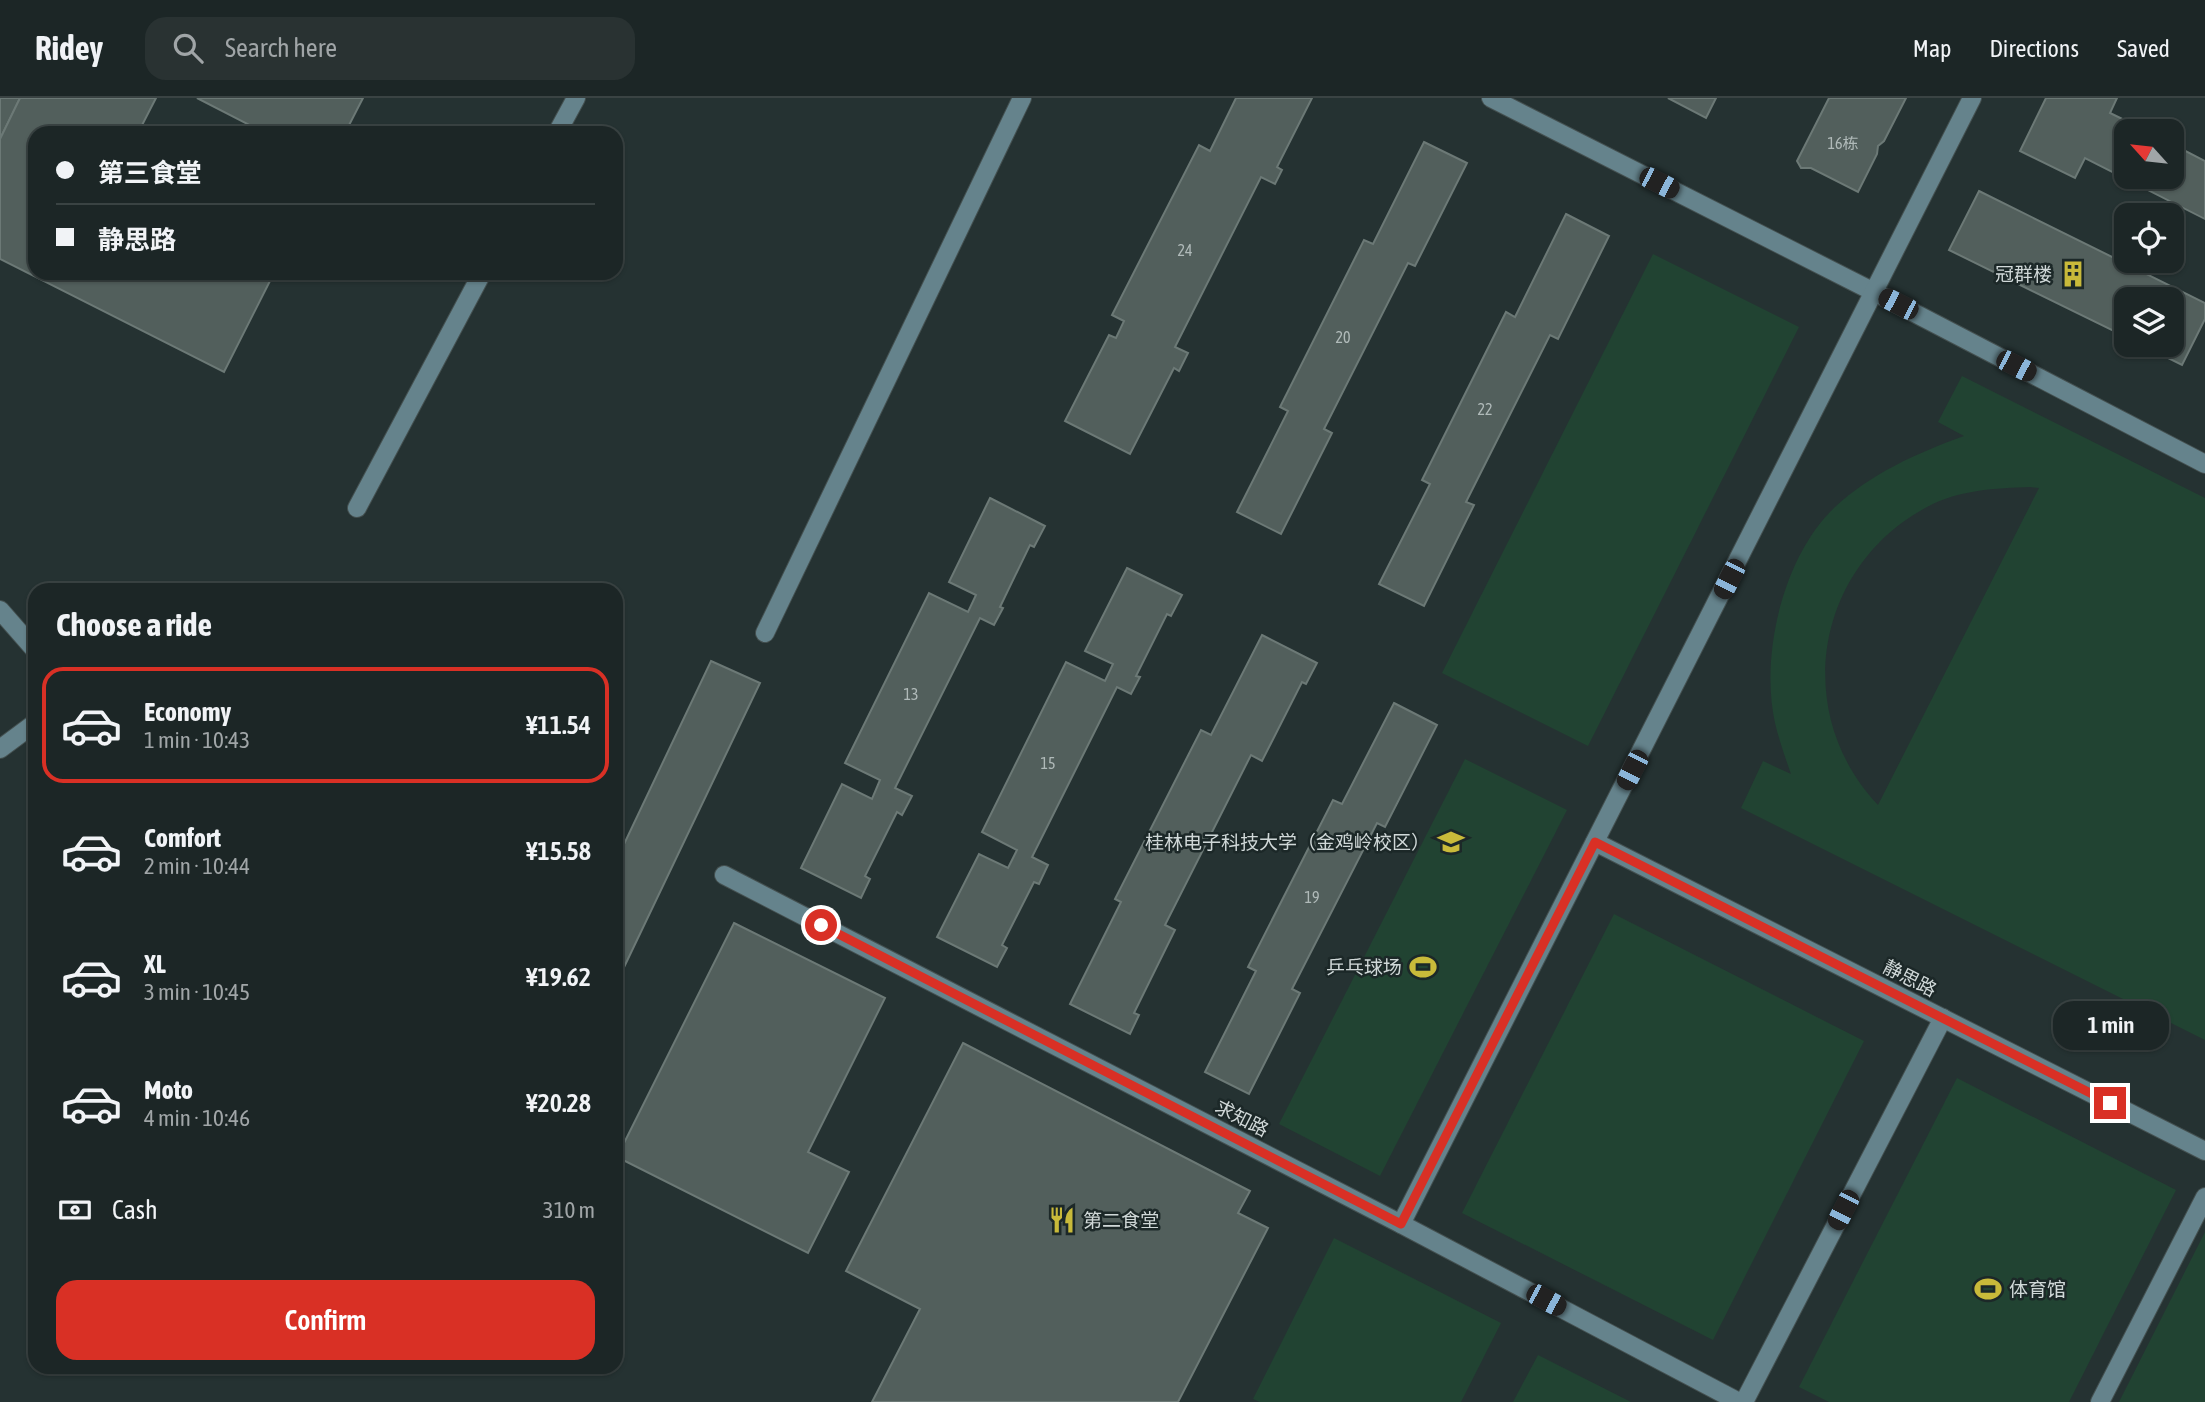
<!DOCTYPE html>
<html lang="en">
<head>
<meta charset="utf-8">
<style>
  :root { --surface:#1c2626; --page:#293232; --text:#f1f3f6; --muted:#a0a5a7; --line:#3a4343; --accent:#d93025 }
  body { margin:0; font-family:"Asap Condensed","Noto Sans SC",sans-serif; background:var(--page); color:var(--text); height:100vh; display:flex; flex-direction:column; font-size:26px; white-space:nowrap }
  * { box-sizing:border-box; margin:0 }
  p { font-size:23px; color:var(--muted) }
  .icon { flex:none; width:38px; height:38px; fill:none; stroke:currentColor; stroke-width:2; stroke-linecap:round; stroke-linejoin:round }
  .map { position:relative; flex:1; overflow:hidden }
  .side { position:absolute; left:28px; top:485px; width:595px; height:791px; display:flex; flex-direction:column; background:var(--surface); border-radius:21px; box-shadow:0 2px 5px #0004,0 0 0 2px var(--line) }
  .side>* { flex:none }
  .top-card { position:absolute; left:28px; top:28px; width:595px; height:154px; border-radius:21px; box-shadow:0 2px 5px #0004,0 0 0 2px var(--line); display:grid; align-content:center; height:154px; padding:0 28px; background:var(--surface) }
  .needle { width:46px; rotate:297deg }
  .controls { position:absolute; left:2114px; top:21px; display:grid; gap:14px }
  .controls a { display:grid; place-items:center; width:70px; height:70px; border-radius:14px; background:var(--surface); box-shadow:0 2px 5px #0004,0 0 0 2px var(--line); font-size:35px }
  .end { position:absolute; width:32px; height:32px; margin:-16px; border:9px solid #d93025; background:#fff; box-shadow:0 0 0 4px #fff }
  .from { border-radius:50% }
  .bubble { position:absolute; height:49px; border-radius:21px; background:var(--surface); box-shadow:0 2px 5px #0004,0 0 0 2px var(--line); font-size:23px; font-weight:600; line-height:49px; text-align:center }
  .car { position:absolute; width:21px; height:42px; margin:-21px -10px; border-radius:9px; box-shadow:0 0 5px 2px #0007; background:linear-gradient(#222 24%,#8ab4d8 0 40%,#222 0 76%,#8ab4d8 0 86%,#222 0) }
  .top-card b { display:flex; align-items:center; gap:24px; height:66px; font-size:26px }
  .top-card b+b { border-top:2px solid var(--line) }
  .top-card i { width:18px; height:18px; background:var(--text) }
  ul { padding:0; list-style:none }
  li { display:flex; align-items:center; gap:21px; height:116px; margin:0 14px 10px; padding:0 14px; border:4px solid transparent; border-radius:21px }
  li div { flex:1 }
  li b { display:block; font-size:26px }
  li em { font-style:normal; font-weight:600 }
  li.on { border-color:var(--accent) }
  li>.icon { width:63px; height:63px; stroke-width:1.5 }
  h2 { padding:0 28px; font-size:32px; line-height:84px }
  .pay { display:flex; align-items:center; gap:18px; height:77px; padding:0 28px; font-size:26px }
  .pay p { margin-inline-start:auto }
  .cta { display:flex; gap:14px; margin-top:auto; padding:14px 28px }
  .cta a { flex:1; height:80px; border-radius:21px; background:var(--accent); color:#fff; font-size:28px; font-weight:600; line-height:80px; text-align:center }
  header { display:flex; align-items:center; gap:42px; box-sizing:border-box; height:98px; padding:0 35px; background:var(--surface); border-bottom:2px solid var(--line) }
  header strong { font-size:33px }
  nav { display:flex; gap:38px; margin-inline-start:auto; font-size:24px }
  .search { width:490px; height:63px; background:var(--page); display:flex; align-items:center; gap:18px; box-sizing:border-box; padding:0 24px; border-radius:21px; color:var(--muted); font-size:26px }
  .map>svg:first-child { display:block }
  .green { fill:#214332; fill-rule:evenodd }
  .building { fill:#525f5c; stroke:#6c7976; stroke-width:2 }
  .lines { fill:none; stroke-linecap:round; stroke-linejoin:round }
  .minor-casing { stroke:#445050; stroke-width:20 }
  .minor { stroke:#65838c; stroke-width:18 }
  .route { stroke:#d93025; stroke-width:9 }
  .labels { text-anchor:middle; stroke-width:5; stroke-linejoin:round; paint-order:stroke }
  .number-label { font-size:16px; fill:#b0bab9 }
  .poi-label { font-size:19px; fill:#d0d8d8; stroke:#1c2828; text-anchor:end }
  .street-label { font-size:19px; fill:#d0d8d8; stroke:#1c2828 }
</style>
</head>
<body>
<header>
<strong>Ridey</strong>
<div class="search"><svg class="icon" aria-label="search" viewBox="0 0 24 24"><circle cx="10" cy="10" r="6"/><path d="M15 15l6 6"/></svg>Search here</div>
<nav><a>Map</a><a>Directions</a><a>Saved</a></nav>
</header>
<div class="map">
<svg width="2205" height="1304" viewBox="0 0 2205 1304">
  <rect width="100%" height="100%" fill="#253232"/>
  <g class="green">
    <path d="M1653,156l146,73 -211,419 -146,-73z"/>
    <path d="M1962,278l243,122v542l-464,-232 22,-47 28,13c-6,-17 -12,-34 -16,-51 -15,-68 8,-166 59,-215 36,-34 83,-55 130,-72l-26,-14zM2030,389l9,1 -161,317c-88,-93 -62,-239 49,-298 31,-17 69,-19 103,-20z"/>
    <path d="M1465,661l102,51 -187,366 -101,-52z"/>
    <path d="M1614,816l250,127 -151,299 -251,-127z"/>
    <path d="M1957,980l219,112 -107,212h-240l-30,-15z"/>
    <path d="M2205,1134v170h-86z"/>
    <path d="M1334,1140l167,85 -40,79h-201l-7,-3z"/>
    <path d="M1538,1257l93,47h-118z"/>
  </g>
  <g class="building">
    <path d="M0,0h20l-20,41z"/>
    <path d="M20,0h136l-18,35h-103v140h239l-50,99 -224,-113v-120z"/>
    <path d="M197,0h166l-18,35h-85l1,-2z"/>
    <path d="M1236,0h76l-35,69 5,3 -7,14 -14,-7 -86,170 13,6 -9,18 -5,-3 -44,86 -65,-33 44,-86 7,3 8,-17 -12,-6 87,-170 11,6z"/>
    <path d="M1668,0h48l-10,20z"/>
    <path d="M1829,0h77l-22,43 -6,5 -1,8 -19,38 -47,-24h-10l-4,-7z"/>
    <path d="M2046,0h71l-7,15 37,18h-21v46h46v-33l33,17v58l-120,-61 -10,20 -55,-27z"/>
    <path d="M1424,44l43,21 -52,103 -7,-3 -84,166 8,4 -51,101 -44,-22 51,-101 -8,-4 84,-167 9,4z"/>
    <path d="M1979,93l226,112v16l-23,46 -40,-20h30v-46h-46v38l-177,-87z"/>
    <path d="M1566,116l43,22 -51,103 -8,-4 -84,167 8,3 -50,101 -45,-22 51,-100 -8,-4 84,-168 9,5z"/>
    <path d="M990,400l55,28 -11,21 -4,-2 -30,62 3,1 -9,17 -14,-7 -85,170 17,8 -10,19 -5,-3 -32,64 5,3 -9,19 -60,-30 41,-84 30,15 8,-19 -35,-17 84,-170 39,19 8,-17 -27,-13z"/>
    <path d="M1127,470l55,27 -11,21 -4,-2 -31,62 4,1 -9,17 -14,-7 -85,170 16,8 -9,19 -5,-2 -32,63 5,3 -10,19 -60,-30 42,-83 29,14 9,-18 -35,-18 84,-170 39,19 8,-17 -28,-13z"/>
    <path d="M1262,537l55,28 -11,21 -4,-2 -40,79 -11,-6 -86,170 10,5 -41,83 5,2 -9,19 -60,-30 51,-102 -6,-3 86,-169 10,5z"/>
    <path d="M711,563l49,22 -144,301v-123z"/>
    <path d="M1394,605l43,22 -52,102 -8,-4 -85,166 8,4 -51,101 -44,-22 51,-101 -8,-4 85,-167 9,4z"/>
    <path d="M734,825l151,75 -77,154 41,20 -41,81 -191,-96z"/>
    <path d="M963,945l287,148 -12,22 30,15 -90,174h-306l48,-93 -74,-38z"/>
  </g>
  <g class="lines">
    <g class="minor-casing">
      <g id="minor">
        <path d="M1491,0l383,194 331,172"/>
        <path d="M557,35l19,-35"/>
        <path d="M357,410l125,-235"/>
        <path d="M0,512l35,40"/>
        <path d="M765,535l257,-535"/>
        <path d="M0,651l35,-26"/>
        <path d="M1595,744l610,309"/>
        <path d="M724,777l677,349 338,178"/>
        <path d="M1401,1126l571,-1126"/>
        <path d="M1744,1304l199,-384"/>
        <path d="M2100,1304l105,-205"/>
      </g>
    </g>
    <use href="#minor" class="minor"/>
  </g>
  <g class="lines">
    <path class="route" d="M821,827l580,299 194,-382 515,261"/>
  </g>
  <defs>
    <g id="building-bare" transform="scale(2.1)"><path d="M-4-6H4V6H1V3H-1V6H-4ZM-2.5-4.3h1.7v1.8h-1.7ZM.8-4.3h1.7v1.8H.8ZM-2.5-1h1.7V.8h-1.7ZM.8-1h1.7V.8H.8Z" fill="#c9ba3a" stroke="#1c2828" stroke-width="2.5" paint-order="stroke"/></g>
    <g id="university-bare" transform="scale(2.1)"><path d="M0-5L7-2L0 1L-7-2ZM-4 1L0 2.5L4 1V4Q0 6-4 4Z" fill="#c9ba3a" stroke="#1c2828" stroke-width="2.5" paint-order="stroke"/></g>
    <g id="stadium-bare" transform="scale(2.1)"><path d="M0-5a6.5 5 0 1 0 0 10a6.5 5 0 1 0 0-10ZM-3.5-1.8h7v3.6h-7Z" fill="#c9ba3a" stroke="#1c2828" stroke-width="2.5" paint-order="stroke"/></g>
    <g id="restaurant-bare" transform="scale(2.1)"><path d="M-5-6h1v4h1v-4h1v4h1v-4h1v5L-1.5 .5V6h-2V.5L-5-1ZM5-6V6H3V1.5H1.5Q1.5-4 5-6Z" fill="#c9ba3a" stroke="#1c2828" stroke-width="2.5" paint-order="stroke"/></g>
  </defs>
  <g fill-rule="evenodd">
    <use href="#building-bare" x="2073" y="176"/>
    <use href="#university-bare" x="1451" y="744"/>
    <use href="#stadium-bare" x="1423" y="869"/>
    <use href="#restaurant-bare" x="1062" y="1122"/>
    <use href="#stadium-bare" x="1988" y="1191"/>
  </g>
  <g class="labels">
    <g class="number-label">
      <text x="1843" y="51">16栋</text>
      <text x="1185" y="158">24</text>
      <text x="1343" y="245">20</text>
      <text x="1485" y="317">22</text>
      <text x="911" y="602">13</text>
      <text x="1048" y="671">15</text>
      <text x="1312" y="805">19</text>
    </g>
    <g class="poi-label">
      <text x="2052" y="183">冠群楼</text>
      <text x="1430" y="751">桂林电子科技大学（金鸡岭校区）</text>
      <text x="1402" y="876">乒乓球场</text>
      <text x="1083" y="1129" text-anchor="start">第二食堂</text>
      <text x="2009" y="1198" text-anchor="start">体育馆</text>
    </g>
    <g class="street-label">
      <text transform="translate(1910 880) rotate(27)" y="7">静思路</text>
      <text transform="translate(1242 1020) rotate(27)" y="7">求知路</text>
    </g>
  </g>
</svg>
<div class="controls">
<a><svg class="needle" viewBox="-14 -14 28 28"><path d="M0-13l5 13h-10z" fill="#e53935"/><path d="M0 13l5-13h-10z" fill="#a0a5a7"/></svg></a>
<a><svg class="icon" aria-label="locate" viewBox="0 0 24 24"><circle cx="12" cy="12" r="6"/><path d="M12 2v4M12 18v4M2 12h4M18 12h4"/></svg></a>
<a><svg class="icon" aria-label="layers" viewBox="0 0 24 24"><path d="M12 4l9 5-9 5-9-5zM3 14l9 5 9-5"/></svg></a>
</div>
<i class="end from" style="left:821px;top:827px"></i>
<i class="end" style="left:2110px;top:1005px"></i>
<div class="bubble" style="left:2053px;top:903px;width:116px">1 min</div>
<i class="car" style="left:1659px;top:85px;rotate:117deg"></i>
<i class="car" style="left:1898px;top:206px;rotate:297deg"></i>
<i class="car" style="left:2016px;top:268px;rotate:117deg"></i>
<i class="car" style="left:1729px;top:481px;rotate:207deg"></i>
<i class="car" style="left:1632px;top:672px;rotate:207deg"></i>
<i class="car" style="left:1843px;top:1112px;rotate:207deg"></i>
<i class="car" style="left:1546px;top:1202px;rotate:118deg"></i>
<div class="top-card">
<b><i class="from"></i>第三食堂</b>
<b><i></i>静思路</b>
</div>
<section class="side">
<h2>Choose a ride</h2>
<ul>
<li class="on"><svg class="icon" aria-label="car" viewBox="0 0 24 24"><path d="M5 17H2v-5l4-1 3-4h7l3 4 3 1v5h-3M9 17h6M6 11h13"/><circle cx="7" cy="17" r="2"/><circle cx="17" cy="17" r="2"/></svg><div><b>Economy</b><p>1 min · 10:43</p></div><em>¥11.54</em></li>
<li><svg class="icon" aria-label="car" viewBox="0 0 24 24"><path d="M5 17H2v-5l4-1 3-4h7l3 4 3 1v5h-3M9 17h6M6 11h13"/><circle cx="7" cy="17" r="2"/><circle cx="17" cy="17" r="2"/></svg><div><b>Comfort</b><p>2 min · 10:44</p></div><em>¥15.58</em></li>
<li><svg class="icon" aria-label="car" viewBox="0 0 24 24"><path d="M5 17H2v-5l4-1 3-4h7l3 4 3 1v5h-3M9 17h6M6 11h13"/><circle cx="7" cy="17" r="2"/><circle cx="17" cy="17" r="2"/></svg><div><b>XL</b><p>3 min · 10:45</p></div><em>¥19.62</em></li>
<li><svg class="icon" aria-label="car" viewBox="0 0 24 24"><path d="M5 17H2v-5l4-1 3-4h7l3 4 3 1v5h-3M9 17h6M6 11h13"/><circle cx="7" cy="17" r="2"/><circle cx="17" cy="17" r="2"/></svg><div><b>Moto</b><p>4 min · 10:46</p></div><em>¥20.28</em></li>
</ul>
<div class="pay"><svg class="icon" aria-label="cash" viewBox="0 0 24 24"><path d="M3 7h18v10H3z"/><circle cx="12" cy="12" r="2"/></svg>Cash<p>310 m</p></div>
<div class="cta"><a>Confirm</a></div>
</section>
</div>
</body>
</html>
